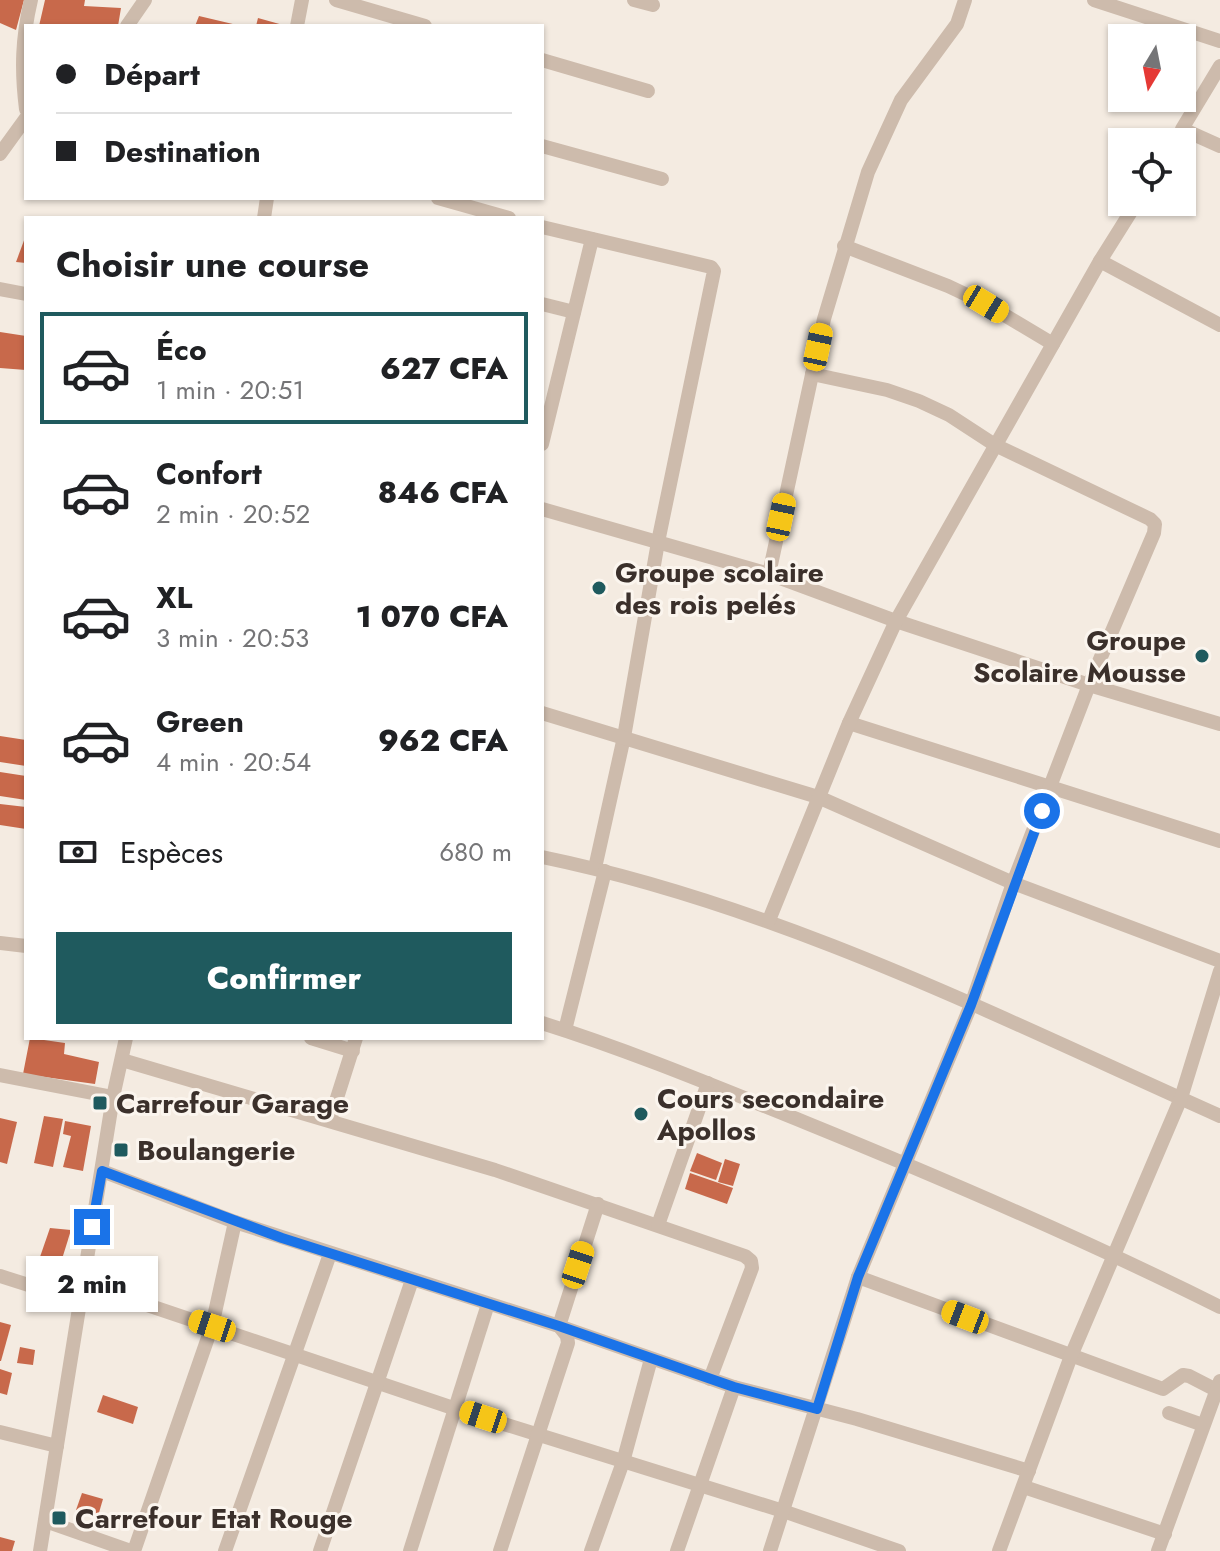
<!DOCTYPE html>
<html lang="fr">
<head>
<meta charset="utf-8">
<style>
  :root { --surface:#fff; --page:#f2f2f2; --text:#202124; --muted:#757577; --line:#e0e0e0; --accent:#1f5a5e }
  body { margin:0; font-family:Jost,sans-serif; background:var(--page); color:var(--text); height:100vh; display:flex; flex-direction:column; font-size:30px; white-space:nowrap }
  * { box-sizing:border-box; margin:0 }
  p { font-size:26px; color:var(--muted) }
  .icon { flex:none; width:44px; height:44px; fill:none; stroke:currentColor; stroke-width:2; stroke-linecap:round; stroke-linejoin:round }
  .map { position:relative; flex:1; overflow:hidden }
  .sheet { position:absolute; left:24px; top:216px; width:520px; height:824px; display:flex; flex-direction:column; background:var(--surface); border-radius:0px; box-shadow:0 2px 6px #0004 }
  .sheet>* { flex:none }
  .banner { position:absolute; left:24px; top:24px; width:520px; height:176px; border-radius:0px; box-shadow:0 2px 6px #0004; display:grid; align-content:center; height:176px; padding:0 32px; background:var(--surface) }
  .needle { width:52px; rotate:190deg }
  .tools { position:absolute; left:1108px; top:24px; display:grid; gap:16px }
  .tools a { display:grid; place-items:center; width:88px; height:88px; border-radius:0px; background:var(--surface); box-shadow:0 2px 6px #0004; font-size:40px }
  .end { position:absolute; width:36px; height:36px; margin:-18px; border:10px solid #1a73e8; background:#fff; box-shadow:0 0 0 4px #fff }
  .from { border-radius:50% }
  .bubble { position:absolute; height:56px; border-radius:0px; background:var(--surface); box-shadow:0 2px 6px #0004; font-size:26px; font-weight:800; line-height:56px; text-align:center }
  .car { position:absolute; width:24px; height:48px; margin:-24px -12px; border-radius:10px; box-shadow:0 0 6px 2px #0007; background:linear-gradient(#f5c518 24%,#345 0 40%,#f5c518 0 76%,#345 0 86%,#f5c518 0) }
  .banner b { display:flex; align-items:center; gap:28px; height:76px; font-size:30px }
  .banner b+b { border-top:2px solid var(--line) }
  .banner i { width:20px; height:20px; background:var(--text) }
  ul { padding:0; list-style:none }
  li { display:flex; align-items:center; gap:24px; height:112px; margin:0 16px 12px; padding:0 16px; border:4px solid transparent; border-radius:0px }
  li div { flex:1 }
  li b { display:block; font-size:30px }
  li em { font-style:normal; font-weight:800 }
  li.on { border-color:var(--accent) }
  li>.icon { width:72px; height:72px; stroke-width:1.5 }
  h2 { padding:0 32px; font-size:36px; line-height:96px }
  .pay { display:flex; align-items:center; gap:20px; height:88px; padding:0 32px; font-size:30px }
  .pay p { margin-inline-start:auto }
  .action { display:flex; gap:16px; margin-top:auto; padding:16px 32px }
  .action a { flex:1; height:92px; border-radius:0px; background:var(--accent); color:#fff; font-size:32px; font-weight:800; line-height:92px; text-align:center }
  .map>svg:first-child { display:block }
  .building { fill:#c8694b }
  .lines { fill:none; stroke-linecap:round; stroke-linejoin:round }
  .minor { stroke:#cdbbac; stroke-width:14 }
  .route { stroke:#1a73e8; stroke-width:10 }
  .poi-dot { fill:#1f5a5e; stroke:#fbf5ee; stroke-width:3 }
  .labels { text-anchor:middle; stroke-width:6; stroke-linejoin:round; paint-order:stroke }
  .poi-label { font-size:28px; font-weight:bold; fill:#3b302b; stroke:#fbf5ee; text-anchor:start }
</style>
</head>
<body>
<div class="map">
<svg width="1220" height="1551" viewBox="0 0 1220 1551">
  <rect width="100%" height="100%" fill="#f4ebe1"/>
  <g class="building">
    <path d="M0,0h24l-8,30 -16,-7z"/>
    <path d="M45,0h40l-1,6 37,2 -3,18h-79z"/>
    <path d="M199,16l38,9v1h-42z"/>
    <path d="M258,18l25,7v1h-27z"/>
    <path d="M26,235v28l-10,-1z"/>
    <path d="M0,332l26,4v34l-26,-2z"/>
    <path d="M0,736l26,4v26l-26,-4z"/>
    <path d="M0,772l26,4v24l-26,-4z"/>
    <path d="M0,804l26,3v22l-26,-4z"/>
    <path d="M30,1038l35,5 -1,11 35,8 -4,22 -72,-10z"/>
    <path d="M44,1116l19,3 -10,48 -19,-4z"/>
    <path d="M0,1118l17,4 -10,42 -7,-2z"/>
    <path d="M65,1121l26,5 -8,45 -20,-4 8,-31 -8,-2z"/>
    <path d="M697,1153l25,10 -6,17 -26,-9z"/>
    <path d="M725,1159l15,5 -7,22 -15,-4z"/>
    <path d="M690,1173l43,15 -6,16 -42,-15z"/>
    <path d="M50,1228l21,2 -17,55 -22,-5z"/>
    <path d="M0,1322l11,3 -10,36h-1z"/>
    <path d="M20,1347l15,3 -2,15 -16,-2z"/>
    <path d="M0,1369l12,4 -5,22 -7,-2z"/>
    <path d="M103,1395l35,12 -5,17 -36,-12z"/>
    <path d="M82,1493l21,6 -5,17 -22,-6z"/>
    <path d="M0,1537l15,4 -3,10h-12z"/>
  </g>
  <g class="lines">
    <g class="minor">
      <path d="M336,0l89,26"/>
      <path d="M634,0l19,5"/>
      <path d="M1094,0l126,41"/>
      <path d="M127,26l18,-26"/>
      <path d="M297,26l5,-26"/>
      <path d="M542,60l106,31"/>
      <path d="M1220,66l-38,63 38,17"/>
      <path d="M26,109c-5,-39 -4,-71 5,-109"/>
      <path d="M542,146l120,33"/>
      <path d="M0,154l26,-36"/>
      <path d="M438,198l71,20"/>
      <path d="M264,218l3,-20"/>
      <path d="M542,227l169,40 3,4 -56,271 -34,195 -29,131"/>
      <path d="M844,246l104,40 38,18 67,40"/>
      <path d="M1100,261l120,64"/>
      <path d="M0,289l26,5"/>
      <path d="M542,304l32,8"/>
      <path d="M542,444l50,-205"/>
      <path d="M542,509l227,65 127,47 193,64 131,39"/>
      <path d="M769,574l55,-255 44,-147 33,-72 56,-76 8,-24"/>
      <path d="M542,713l276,84 195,86 207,78"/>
      <path d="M849,723l371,118"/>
      <path d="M542,857c238,49 458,161 678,259"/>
      <path d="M769,920l80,-197 47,-102 204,-360 37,-59"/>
      <path d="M0,943l26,3"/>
      <path d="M542,1023c89,28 175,64 262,99 140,57 280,117 416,185"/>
      <path d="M565,1030l40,-159"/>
      <path d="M311,1038l42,13"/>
      <path d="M122,1060l373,110 250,86 6,5 1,7 -42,111"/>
      <path d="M0,1075l113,22"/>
      <path d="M330,1120l26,-82"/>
      <path d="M102,1171l133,51 324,104 175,61 123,32 172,52"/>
      <path d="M658,1225l50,-142"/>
      <path d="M0,1276l79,25"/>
      <path d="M858,1277l305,112 20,-14 6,1 31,16"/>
      <path d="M82,1283l374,126 327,102 116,40"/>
      <path d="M1169,1413l34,12"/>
      <path d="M0,1432l57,14"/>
      <path d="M1024,1487l141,47"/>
      <path d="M45,1521l86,30"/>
      <path d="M40,1551l73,-454 13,-59"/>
      <path d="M134,1551l78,-225 23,-104"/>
      <path d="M225,1551l105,-297"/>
      <path d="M320,1551l92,-271"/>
      <path d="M410,1551l78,-247"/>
      <path d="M500,1551l68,-208 -1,-7 -8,-10 39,-122"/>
      <path d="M591,1551l32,-89 28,-103"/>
      <path d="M677,1551l57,-164"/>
      <path d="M770,1551l88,-274 113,-272 42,-122 76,-198 65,-152 1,-9 -5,-5 -155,-74 -46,-30 -30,-14 -32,-11 -75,-16"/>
      <path d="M999,1551l72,-195 110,-258 39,-127"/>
      <path d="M1158,1551l62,-170"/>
    </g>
  </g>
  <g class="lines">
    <path class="route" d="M92,1227l10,-56 180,67 277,88 175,61 83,22 41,-132 113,-272 71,-194"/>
  </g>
  <g class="poi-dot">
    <circle cx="599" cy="588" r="8"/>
    <circle cx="1202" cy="656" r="8"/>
    <rect x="92" y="1095" width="16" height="16" rx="4"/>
    <circle cx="641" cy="1114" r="8"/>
    <rect x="113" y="1142" width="16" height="16" rx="4"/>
    <rect x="51" y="1510" width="16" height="16" rx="4"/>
  </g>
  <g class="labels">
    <g class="poi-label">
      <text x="615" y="582">Groupe scolaire<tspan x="615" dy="32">des rois pelés</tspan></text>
      <text x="1186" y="650" text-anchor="end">Groupe<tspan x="1186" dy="32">Scolaire Mousse</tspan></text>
      <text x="657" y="1108">Cours secondaire<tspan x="657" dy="32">Apollos</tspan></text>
      <text x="116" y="1113">Carrefour Garage</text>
      <text x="137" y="1160">Boulangerie</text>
      <text x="75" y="1528">Carrefour Etat Rouge</text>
    </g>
  </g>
</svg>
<div class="tools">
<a><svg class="needle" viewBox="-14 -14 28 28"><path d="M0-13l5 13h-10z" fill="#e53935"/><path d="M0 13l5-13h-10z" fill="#757577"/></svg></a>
<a><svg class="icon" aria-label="locate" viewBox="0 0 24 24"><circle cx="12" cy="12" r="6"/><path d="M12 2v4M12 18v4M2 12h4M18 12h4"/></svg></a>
</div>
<i class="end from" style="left:1042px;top:811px"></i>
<i class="end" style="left:92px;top:1227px"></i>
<div class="bubble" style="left:26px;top:1256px;width:132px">2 min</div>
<i class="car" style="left:986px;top:304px;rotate:121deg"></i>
<i class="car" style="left:818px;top:347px;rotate:12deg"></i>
<i class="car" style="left:781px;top:517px;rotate:12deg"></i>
<i class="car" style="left:578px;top:1265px;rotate:18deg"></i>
<i class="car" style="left:965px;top:1317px;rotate:291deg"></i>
<i class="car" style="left:212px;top:1326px;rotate:288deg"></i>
<i class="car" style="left:483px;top:1417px;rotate:288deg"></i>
<div class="banner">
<b><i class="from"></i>Départ</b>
<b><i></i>Destination</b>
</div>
<section class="sheet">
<h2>Choisir une course</h2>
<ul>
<li class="on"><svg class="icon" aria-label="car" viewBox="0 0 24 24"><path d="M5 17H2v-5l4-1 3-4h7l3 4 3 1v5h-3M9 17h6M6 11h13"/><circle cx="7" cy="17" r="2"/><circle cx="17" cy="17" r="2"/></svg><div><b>Éco</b><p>1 min · 20:51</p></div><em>627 CFA</em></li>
<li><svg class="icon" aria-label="car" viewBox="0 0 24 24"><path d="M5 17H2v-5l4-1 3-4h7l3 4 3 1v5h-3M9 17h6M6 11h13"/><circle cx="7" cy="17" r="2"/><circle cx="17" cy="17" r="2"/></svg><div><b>Confort</b><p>2 min · 20:52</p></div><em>846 CFA</em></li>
<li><svg class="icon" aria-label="car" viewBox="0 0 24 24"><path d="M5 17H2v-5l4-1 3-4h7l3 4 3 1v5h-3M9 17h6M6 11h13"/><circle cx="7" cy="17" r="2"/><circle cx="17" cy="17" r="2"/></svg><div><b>XL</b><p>3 min · 20:53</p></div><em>1 070 CFA</em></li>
<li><svg class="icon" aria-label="car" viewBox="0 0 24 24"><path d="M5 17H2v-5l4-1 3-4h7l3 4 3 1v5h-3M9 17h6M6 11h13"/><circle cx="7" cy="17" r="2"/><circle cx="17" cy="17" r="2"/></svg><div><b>Green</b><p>4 min · 20:54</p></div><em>962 CFA</em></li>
</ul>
<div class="pay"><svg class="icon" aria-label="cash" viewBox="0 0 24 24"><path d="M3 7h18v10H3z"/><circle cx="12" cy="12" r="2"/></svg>Espèces<p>680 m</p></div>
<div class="action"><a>Confirmer</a></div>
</section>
</div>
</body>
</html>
